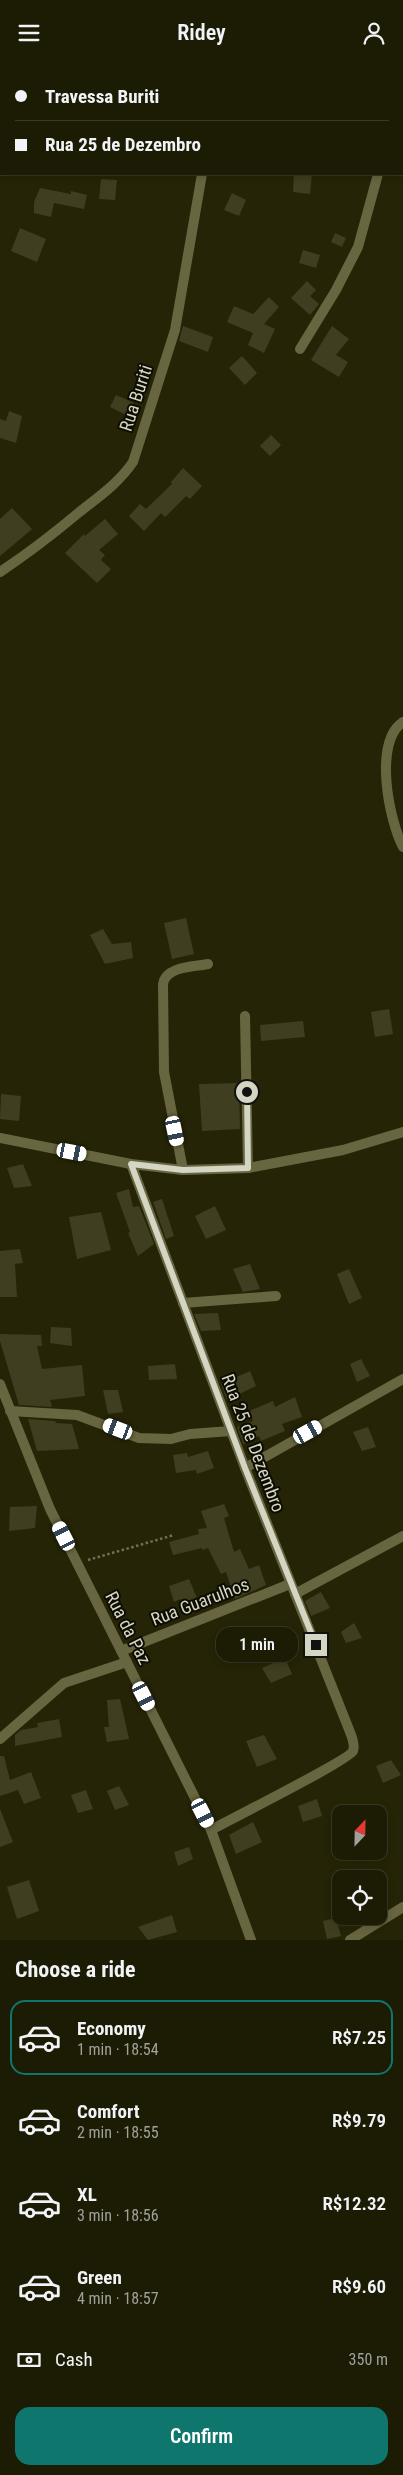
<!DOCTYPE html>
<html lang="en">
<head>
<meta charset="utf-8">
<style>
  :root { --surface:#1c1b04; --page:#292813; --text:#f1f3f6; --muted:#a0a19a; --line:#3a3926; --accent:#0f766e }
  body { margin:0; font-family:"Roboto Condensed",sans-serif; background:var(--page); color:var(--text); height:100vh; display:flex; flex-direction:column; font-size:19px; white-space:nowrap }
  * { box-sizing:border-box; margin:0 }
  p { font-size:16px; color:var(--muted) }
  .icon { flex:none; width:28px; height:28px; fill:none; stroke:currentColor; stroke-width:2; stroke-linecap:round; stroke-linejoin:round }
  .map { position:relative; height:1875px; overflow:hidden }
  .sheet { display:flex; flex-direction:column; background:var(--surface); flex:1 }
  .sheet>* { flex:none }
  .guide { position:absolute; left:0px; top:0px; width:404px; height:110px; box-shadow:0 2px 8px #0003,0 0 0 1px var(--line); display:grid; align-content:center; height:110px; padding:0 15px; background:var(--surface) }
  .needle { width:32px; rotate:22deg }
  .fabs { position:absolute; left:332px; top:1740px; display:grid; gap:10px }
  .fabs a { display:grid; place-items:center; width:55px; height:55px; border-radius:10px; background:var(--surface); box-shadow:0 2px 8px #0003,0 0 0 1px var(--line); font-size:25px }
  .end { position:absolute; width:22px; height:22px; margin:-11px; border:6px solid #d5d5c3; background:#111; box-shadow:0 0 0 2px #111 }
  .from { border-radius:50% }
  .bubble { position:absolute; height:35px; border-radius:15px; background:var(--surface); box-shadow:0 2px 8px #0003,0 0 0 1px var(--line); font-size:16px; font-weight:600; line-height:35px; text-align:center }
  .car { position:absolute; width:15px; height:30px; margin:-15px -8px; border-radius:6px; box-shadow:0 0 4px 1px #0007; background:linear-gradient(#fff 24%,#345 0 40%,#fff 0 76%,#345 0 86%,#fff 0) }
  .guide b { display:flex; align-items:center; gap:18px; height:48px; font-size:19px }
  .guide b+b { border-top:1px solid var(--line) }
  .guide i { width:12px; height:12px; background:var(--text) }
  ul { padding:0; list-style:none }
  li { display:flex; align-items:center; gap:15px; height:75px; margin:0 10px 8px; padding:0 5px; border:2px solid transparent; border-radius:15px }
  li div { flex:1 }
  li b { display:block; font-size:19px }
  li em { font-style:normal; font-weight:600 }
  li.current { border-color:var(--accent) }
  li>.icon { width:45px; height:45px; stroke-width:1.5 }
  h2 { padding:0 15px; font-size:22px; line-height:60px }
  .pay { display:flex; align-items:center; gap:12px; height:55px; padding:0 15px; font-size:19px }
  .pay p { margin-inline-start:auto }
  .primary-button { display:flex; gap:10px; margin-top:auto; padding:10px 15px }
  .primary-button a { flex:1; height:58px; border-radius:15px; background:var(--accent); color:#fff; font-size:20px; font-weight:600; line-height:58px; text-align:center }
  header { display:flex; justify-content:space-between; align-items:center; height:65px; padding:0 15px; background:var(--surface); font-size:22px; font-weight:600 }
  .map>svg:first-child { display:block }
  .building { fill:#3f3e20 }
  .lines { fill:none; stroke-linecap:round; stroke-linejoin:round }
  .path { stroke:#717057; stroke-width:2.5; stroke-dasharray:2.5 2.5; stroke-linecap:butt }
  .minor { stroke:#686640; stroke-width:10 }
  .route { stroke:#d5d5c3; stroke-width:6 }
  .labels { text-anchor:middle; stroke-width:4; stroke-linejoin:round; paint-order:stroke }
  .street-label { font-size:18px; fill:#d5d5c3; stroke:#0e0d03 }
</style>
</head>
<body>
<header><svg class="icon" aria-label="menu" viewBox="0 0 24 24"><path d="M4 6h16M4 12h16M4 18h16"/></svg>Ridey<svg class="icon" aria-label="person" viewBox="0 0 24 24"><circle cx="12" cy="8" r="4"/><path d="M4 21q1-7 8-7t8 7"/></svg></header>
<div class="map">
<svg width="403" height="1875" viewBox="0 0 403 1875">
  <rect width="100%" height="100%" fill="#262406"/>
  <g class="building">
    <path d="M294,109h18l-2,20 -17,-2z"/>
    <path d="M101,114l16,1 -2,20 -16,-1z"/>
    <path d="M40,123l31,6v-3l16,4 -3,14 -30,-6 -3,14 -17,-4v-11z"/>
    <path d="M232,128l14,7 -7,16 -15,-6z"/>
    <path d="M20,163l26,11 -9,23 -26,-11z"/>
    <path d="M335,168l11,5 -4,9 -11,-5z"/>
    <path d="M303,185l17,5 -4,13 -17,-5z"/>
    <path d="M307,216l9,9 -6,6 9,8 -9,11 -19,-17z"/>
    <path d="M269,232l10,10 -15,17 11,5 -11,24 -16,-8 5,-12 -26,-11 7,-16 19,8z"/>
    <path d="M183,261l30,11 -5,15 -29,-11z"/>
    <path d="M332,261l17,13 -13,16 12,7 -9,15 -28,-17z"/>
    <path d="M242,291l15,17 -12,12 -16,-17z"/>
    <path d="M116,330l18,8 -6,13 -18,-9z"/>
    <path d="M9,346l13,5 -6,27 -16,-5v-19l6,2z"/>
    <path d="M271,370l10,10 -11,11 -10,-10z"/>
    <path d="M183,403l19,18 -12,13 -4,-3 -21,21 -4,-4 -17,18 -15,-15 11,-12 6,5 26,-25 -1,-2z"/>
    <path d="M12,443l20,21 -32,27v-37z"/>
    <path d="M105,454l13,15 -19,16 6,5 -4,5 10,9 -14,14 -32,-30 19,-19 1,2z"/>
    <path d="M186,853l8,36 -22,5 -8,-36z"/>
    <path d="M103,864l9,15 19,-2 2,16 -28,6 -15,-29z"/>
    <path d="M389,944l4,25 -18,3 -4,-25z"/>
    <path d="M303,956l2,16 -44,4 -1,-16z"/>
    <path d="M239,1018l1,46 -38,2 -3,-47z"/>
    <path d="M1,1029l20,2 -2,25 -19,-2z"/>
    <path d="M23,1099l9,22 -18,2 -7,-20z"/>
    <path d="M129,1124l4,18 6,-1 15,38 -16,12 -10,-23 2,-1 -14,-39z"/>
    <path d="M162,1134l12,37 -8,3 -13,-37z"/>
    <path d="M215,1141l11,24 -20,9 -11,-23z"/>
    <path d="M101,1147l10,38 -34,9 -8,-42z"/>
    <path d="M20,1184l3,14 -8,1 2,33h-17v-46z"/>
    <path d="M250,1199l10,25 -17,3 -10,-23z"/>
    <path d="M349,1204l13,29 -13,6 -12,-30z"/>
    <path d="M218,1248l3,17 -20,1 -7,-17z"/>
    <path d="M51,1262l20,1 1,18 -22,-3z"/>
    <path d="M0,1269l41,1 1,11h-5l5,23 40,-4 3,31 -35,4 2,7 -33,-2 -19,-64z"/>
    <path d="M361,1294l9,17 -13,6 -7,-18z"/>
    <path d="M175,1299l2,15 -28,1 -1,-14z"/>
    <path d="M250,1306l6,15 -29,14 -6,-16z"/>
    <path d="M103,1325h15l5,22 -15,2z"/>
    <path d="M295,1332l7,20 -20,7 3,7 -24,10 -2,-5 -16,8 -6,-17 16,-6 -4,-10 24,-10 2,6z"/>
    <path d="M28,1354l27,2 1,2 16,1 7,25 -42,2z"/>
    <path d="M368,1362l8,20 -14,4 -9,-19z"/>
    <path d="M208,1386l6,17 -17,6 -1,-4 -20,3 -3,-18 14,-2 1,4z"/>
    <path d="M224,1439l5,12 -5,2 10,34 6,-3 9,20 10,-4 7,20 -31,14 -9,-27 -5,2 -13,-26 -6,2v-2l-29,7 -4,-13 30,-8 -1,-5 9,-1 -6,-17z"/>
    <path d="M37,1441l-2,22 -26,3 1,-24z"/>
    <path d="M189,1514l11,26 -16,8 -4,-14 -6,3 -5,-16z"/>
    <path d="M321,1527l9,16 -19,8 -6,-15z"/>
    <path d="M354,1558l8,15 -16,5 -5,-11z"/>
    <path d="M285,1593l7,16 -21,9 -9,-15z"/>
    <path d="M120,1634l9,40 -22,3 -3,-15h5l-2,-27z"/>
    <path d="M59,1654l3,18 -47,9v-11l6,-5 17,-3 -1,-4z"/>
    <path d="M264,1670l13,24 -20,8 -11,-26z"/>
    <path d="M0,1691h4l6,24 21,-8 10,26 -17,6 -6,-14 -18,6z"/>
    <path d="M391,1695l10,15 -18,8 -7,-17z"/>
    <path d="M119,1721l10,19 -14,5 -8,-19z"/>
    <path d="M86,1725l7,19 -15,4 -7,-18z"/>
    <path d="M317,1734l5,17 -19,6 -5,-16z"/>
    <path d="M0,1744l13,33 -13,5z"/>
    <path d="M253,1757l9,20 -26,12 -7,-19z"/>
    <path d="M189,1782l4,12 -15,7 -4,-14z"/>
    <path d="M29,1815l10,31 -22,8 -10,-32z"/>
    <path d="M172,1850l5,17 -29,8 -10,-13z"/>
    <path d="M336,1853l5,18 -14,3 -4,-18z"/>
  </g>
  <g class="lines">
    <path class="path" d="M88,1495l86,-25"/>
    <g class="minor">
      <path d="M215,1v-1"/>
      <path d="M0,75h1"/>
      <path d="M402,84h1"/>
      <path d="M300,284l36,-59 22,-43 20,-73"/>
      <path d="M0,507c27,-18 52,-37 77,-58 21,-17 40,-29 56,-52l42,-132 27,-156"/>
      <path d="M403,657c-30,20 -14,98 0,125"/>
      <path d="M245,951l3,152"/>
      <path d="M0,1073l131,26 52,6 65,-2 95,-18 60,-18"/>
      <path d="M131,1099l114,304 105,264c2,5 5,14 3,19 -4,9 -124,69 -142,79"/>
      <path d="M183,1105l-19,-98 -1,-88c3,-18 31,-17 45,-20"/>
      <path d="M183,1238l93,-7"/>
      <path d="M0,1319l50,125 161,321 40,110"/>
      <path d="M10,1346l67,4 62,23 32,1 19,-5 41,-3"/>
      <path d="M245,1403l158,-89"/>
      <path d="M295,1529l108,-58"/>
      <path d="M121,1586l169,-67"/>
      <path d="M0,1674l64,-56 63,-21"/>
      <path d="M350,1875l53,-33"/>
    </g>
  </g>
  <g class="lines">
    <path class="route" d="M247,1027l1,76 -65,2 -52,-6 114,304 71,177"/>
  </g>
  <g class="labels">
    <g class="street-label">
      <text transform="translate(136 333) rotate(-72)" y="6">Rua Buriti</text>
      <text transform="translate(253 1378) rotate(69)" y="6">Rua 25 de Dezembro</text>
      <text transform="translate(200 1537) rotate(-21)" y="6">Rua Guarulhos</text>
      <text transform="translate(128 1563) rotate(63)" y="6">Rua da Paz</text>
    </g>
  </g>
</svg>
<div class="fabs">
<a><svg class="needle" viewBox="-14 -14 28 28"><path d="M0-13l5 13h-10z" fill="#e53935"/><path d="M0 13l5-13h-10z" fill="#a0a19a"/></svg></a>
<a><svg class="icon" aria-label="locate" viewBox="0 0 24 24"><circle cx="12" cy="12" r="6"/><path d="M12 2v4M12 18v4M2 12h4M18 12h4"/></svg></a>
</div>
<i class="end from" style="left:247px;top:1027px"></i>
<i class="end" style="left:316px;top:1580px"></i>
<div class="bubble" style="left:216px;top:1562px;width:82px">1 min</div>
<i class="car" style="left:175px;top:1066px;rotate:168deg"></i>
<i class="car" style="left:72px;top:1087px;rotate:101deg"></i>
<i class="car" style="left:118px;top:1364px;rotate:291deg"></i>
<i class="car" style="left:308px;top:1367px;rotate:61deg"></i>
<i class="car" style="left:64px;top:1471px;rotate:333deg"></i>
<i class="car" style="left:144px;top:1631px;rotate:153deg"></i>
<i class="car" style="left:203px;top:1748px;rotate:153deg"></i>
<div class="guide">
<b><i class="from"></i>Travessa Buriti</b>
<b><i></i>Rua 25 de Dezembro</b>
</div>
</div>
<section class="sheet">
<h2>Choose a ride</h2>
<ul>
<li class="current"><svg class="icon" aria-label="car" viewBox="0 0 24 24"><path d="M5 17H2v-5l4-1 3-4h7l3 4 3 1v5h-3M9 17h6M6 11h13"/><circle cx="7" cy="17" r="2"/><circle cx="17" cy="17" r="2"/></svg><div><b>Economy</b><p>1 min · 18:54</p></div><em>R$7.25</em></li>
<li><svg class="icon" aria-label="car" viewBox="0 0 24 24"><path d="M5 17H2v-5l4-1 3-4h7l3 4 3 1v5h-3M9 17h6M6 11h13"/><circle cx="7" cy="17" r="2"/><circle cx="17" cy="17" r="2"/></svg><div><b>Comfort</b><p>2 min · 18:55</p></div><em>R$9.79</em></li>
<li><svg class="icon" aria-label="car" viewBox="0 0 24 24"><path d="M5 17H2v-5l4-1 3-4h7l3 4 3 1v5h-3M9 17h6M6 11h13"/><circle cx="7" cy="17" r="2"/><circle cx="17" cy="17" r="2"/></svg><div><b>XL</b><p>3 min · 18:56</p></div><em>R$12.32</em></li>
<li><svg class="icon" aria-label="car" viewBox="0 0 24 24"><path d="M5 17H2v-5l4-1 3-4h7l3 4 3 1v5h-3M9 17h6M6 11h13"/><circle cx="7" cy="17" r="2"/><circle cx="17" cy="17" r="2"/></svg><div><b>Green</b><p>4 min · 18:57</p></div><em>R$9.60</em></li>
</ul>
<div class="pay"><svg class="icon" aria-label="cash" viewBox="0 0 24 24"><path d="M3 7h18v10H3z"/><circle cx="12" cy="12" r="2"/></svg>Cash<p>350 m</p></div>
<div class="primary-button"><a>Confirm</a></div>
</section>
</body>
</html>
